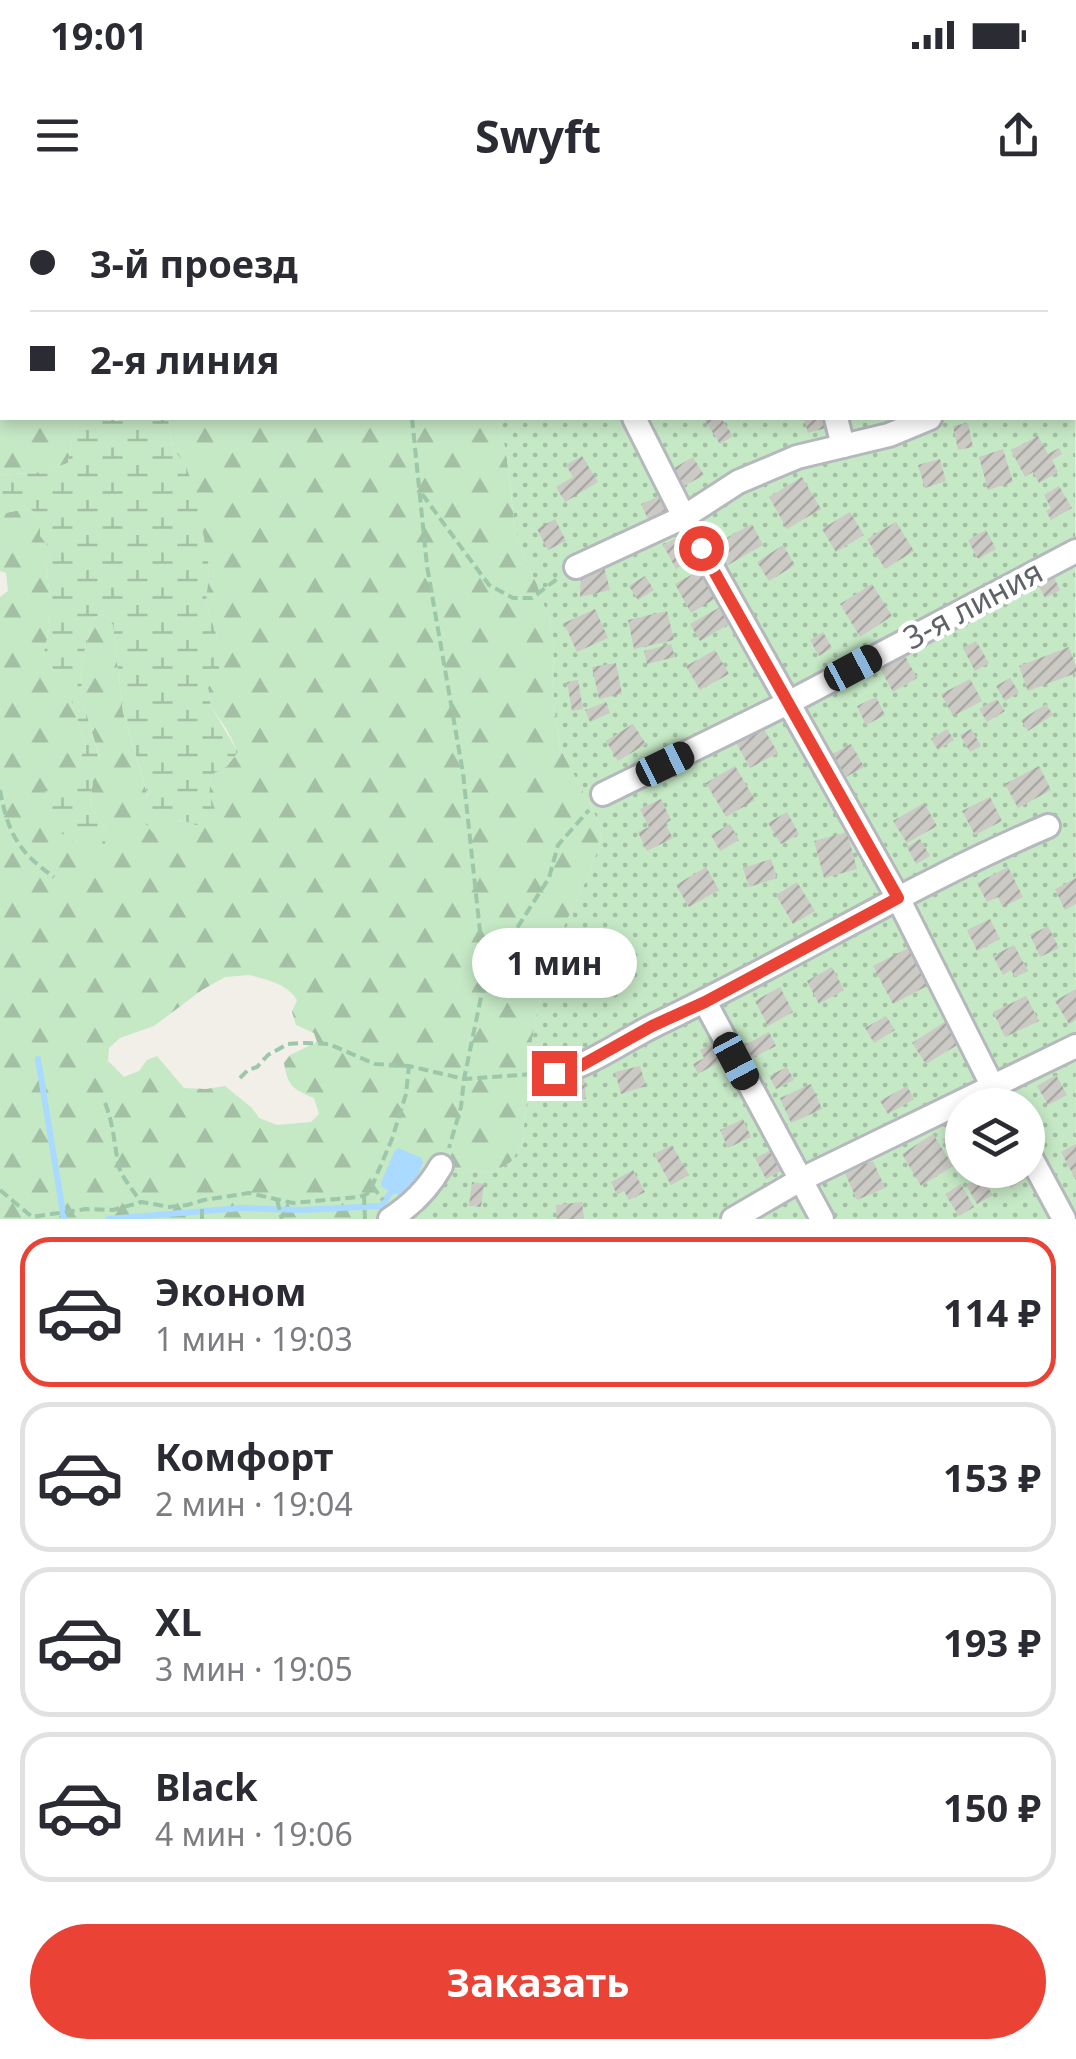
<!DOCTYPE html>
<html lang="ru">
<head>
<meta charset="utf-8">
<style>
  :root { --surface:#fff; --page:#f7f7f7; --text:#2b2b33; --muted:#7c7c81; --line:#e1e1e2; --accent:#ea4335 }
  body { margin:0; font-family:"Noto Sans",sans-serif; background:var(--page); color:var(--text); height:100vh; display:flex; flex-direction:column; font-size:38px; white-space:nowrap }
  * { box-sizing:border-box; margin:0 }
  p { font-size:32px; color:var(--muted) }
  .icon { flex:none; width:55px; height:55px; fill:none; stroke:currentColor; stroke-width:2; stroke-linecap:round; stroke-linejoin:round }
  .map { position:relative; height:1019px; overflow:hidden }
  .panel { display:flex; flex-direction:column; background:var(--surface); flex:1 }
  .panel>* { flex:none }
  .banner { position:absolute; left:0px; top:0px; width:1078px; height:220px; box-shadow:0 5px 15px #0003; display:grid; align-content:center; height:220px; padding:0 30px; background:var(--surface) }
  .fabs { position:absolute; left:945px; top:888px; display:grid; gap:20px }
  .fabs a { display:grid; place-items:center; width:100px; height:100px; border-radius:50%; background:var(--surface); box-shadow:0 5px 15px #0003; font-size:50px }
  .end { position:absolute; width:45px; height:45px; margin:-22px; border:12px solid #ea4335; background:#fff; box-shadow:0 0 0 5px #fff }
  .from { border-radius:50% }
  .bubble { position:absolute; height:70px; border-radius:35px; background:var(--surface); box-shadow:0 5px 15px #0003; font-size:32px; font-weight:700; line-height:70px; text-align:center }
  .car { position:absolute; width:30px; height:60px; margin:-30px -15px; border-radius:12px; box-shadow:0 0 8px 2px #0007; background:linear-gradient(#222 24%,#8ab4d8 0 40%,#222 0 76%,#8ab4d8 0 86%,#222 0) }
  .banner b { display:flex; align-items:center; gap:35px; height:95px; font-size:38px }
  .banner b+b { border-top:2px solid var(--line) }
  .banner i { width:25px; height:25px; background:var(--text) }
  ul { padding:18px 0 0; list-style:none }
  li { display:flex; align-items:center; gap:30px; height:150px; margin:0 20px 15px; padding:0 10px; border:5px solid var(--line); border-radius:30px }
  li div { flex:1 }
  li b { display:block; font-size:38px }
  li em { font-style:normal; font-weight:700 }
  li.current { border-color:var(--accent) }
  li>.icon { width:90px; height:90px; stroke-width:1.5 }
  .action { display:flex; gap:20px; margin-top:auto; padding:20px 30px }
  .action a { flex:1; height:115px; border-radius:60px; background:var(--accent); color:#fff; font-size:40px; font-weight:700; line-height:115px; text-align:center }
  .status { display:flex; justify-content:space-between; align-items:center; height:70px; padding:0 50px; background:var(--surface); direction:ltr }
  .status svg { height:28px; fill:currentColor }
  header { display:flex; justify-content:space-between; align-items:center; height:130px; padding:0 30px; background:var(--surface); font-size:45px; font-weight:700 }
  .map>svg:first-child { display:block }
  .forest { fill:url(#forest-firs); fill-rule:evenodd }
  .wetland { fill:url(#wetland-marsh) }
  .garden { fill:url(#garden-dots); fill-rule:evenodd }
  .water { fill:#aadaff }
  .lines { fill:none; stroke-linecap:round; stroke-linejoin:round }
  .stream { stroke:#aadaff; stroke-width:6 }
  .building { fill:url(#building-hatch) }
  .minor-casing { stroke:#b5b8bc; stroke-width:28 }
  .path { stroke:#9cc7a9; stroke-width:4; stroke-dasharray:10 5; stroke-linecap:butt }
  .minor { stroke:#fff; stroke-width:22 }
  .route { stroke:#ea4335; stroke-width:12 }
  .labels { text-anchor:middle; stroke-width:9; stroke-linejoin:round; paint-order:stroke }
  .street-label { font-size:32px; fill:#5f6368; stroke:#fff }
</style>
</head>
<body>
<div class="status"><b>19:01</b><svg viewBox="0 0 49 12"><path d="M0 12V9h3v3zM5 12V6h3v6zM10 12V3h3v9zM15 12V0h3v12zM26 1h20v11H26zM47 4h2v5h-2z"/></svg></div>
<header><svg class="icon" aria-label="menu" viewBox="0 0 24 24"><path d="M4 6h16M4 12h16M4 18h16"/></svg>Swyft<svg class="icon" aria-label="share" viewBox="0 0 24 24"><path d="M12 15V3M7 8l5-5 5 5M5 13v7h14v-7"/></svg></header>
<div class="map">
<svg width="1076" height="1019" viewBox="0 0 1076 1019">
  <defs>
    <pattern id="forest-firs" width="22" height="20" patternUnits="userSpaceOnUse" patternTransform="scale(2.5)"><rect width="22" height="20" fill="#c5e8c5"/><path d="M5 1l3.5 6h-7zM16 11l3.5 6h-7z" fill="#a3c0a4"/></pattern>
    <pattern id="wetland-marsh" width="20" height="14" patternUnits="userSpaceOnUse" patternTransform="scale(2.5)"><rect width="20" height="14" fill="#c5e8c5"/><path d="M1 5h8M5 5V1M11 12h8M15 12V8" fill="none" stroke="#a3c0a4"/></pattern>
    <pattern id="garden-dots" width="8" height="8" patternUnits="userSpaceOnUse" patternTransform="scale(2.5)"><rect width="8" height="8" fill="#c5e8c5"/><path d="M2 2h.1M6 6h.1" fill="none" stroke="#a3c0a4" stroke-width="1.8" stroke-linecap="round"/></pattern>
    <pattern id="building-hatch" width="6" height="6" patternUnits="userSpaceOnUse" patternTransform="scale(2.5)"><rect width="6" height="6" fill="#cccac5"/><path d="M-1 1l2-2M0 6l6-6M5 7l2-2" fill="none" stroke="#a9a8a4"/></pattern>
  </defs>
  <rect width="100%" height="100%" fill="#f1efe8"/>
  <g class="forest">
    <path d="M0,0h364l1,2h-363v216h77l-7,21 -4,24 -24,9 -44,3z"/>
    <path d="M415,0h661v56l-1,-54h-664z"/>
    <path d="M168,218h330l8,33 9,77 8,28 14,28 16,47 1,73 6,44 40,76 2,14 -14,39 -32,66 -15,49 -12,65 -1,34 -6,53 -11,18 -18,11 -52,-7 -51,53h-390v-622l8,-6 -2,-18 -6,-2v-57l30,-6 10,11 11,31c-9,18 -3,21 -2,40 3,22 0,45 -6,66l15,20 7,5 21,63 -11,31 -27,10 59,46 -17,-26 3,-25 7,-21 -18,-60 -1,-36 13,-46 11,-3 8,11 10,87 25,85 4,35 30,-12 27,-27 2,-19 16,-8 11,-14 -11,-22 -16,-23 -3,-19 11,-45 -13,-39 3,-37 -24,-103 -13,-16zM249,775c16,4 39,9 48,25l-5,12 4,13 18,8 3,9 -27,13 -6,8c4,24 9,26 30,35l5,16 -8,8 -34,3 -18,-7 -7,-10 -27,-22 -19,3 -22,-1 -27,-32 -10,4 -8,11 -15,6 -16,-16 1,-13 11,-10 34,-12 48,-36 23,-13z"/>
  </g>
  <path class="wetland" d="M79,218h25l14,3 1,-3h49l4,30 13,16 12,33 12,70 -3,37 13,39v29l-11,16 3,19 27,45 -11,14 -16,9 -2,18 7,19 -14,15 -21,-7 -28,13 -13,-16 8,-21 -25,-84 -10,-87 -8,-11 -11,3 -13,46 1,36 18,61 -7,20 -3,25 17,26 -3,18 -22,1 -29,-24 -12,-24 7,-17 27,-11 11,-30 -21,-62 -7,-6 -15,-20c6,-21 9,-44 6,-66 -1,-19 -7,-22 2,-40l-11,-14v-17l-10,-11 -30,6v-39l44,-3 24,-9 4,-24z"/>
  <path class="garden" d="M1075,56l1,963h-686l51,-53 52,7 18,-11 11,-18 6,-53 1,-34 12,-65 15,-49 32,-66 14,-39 -2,-14 -40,-76 -6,-44 -1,-73 -16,-47 -14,-28 -8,-28 -9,-77 -8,-33h577zM962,905h66v65h-66z"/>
  <path class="water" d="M398,948l24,10 1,5 -14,32 -5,3 -22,-11 -1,-4 13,-31z"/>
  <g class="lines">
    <g class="stream">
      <path d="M206,0l17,2"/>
      <path d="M359,0v2"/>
      <path d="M759,0h53"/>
      <path d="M151,2l13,-2"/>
      <path d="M474,2l12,-2"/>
      <path d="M0,30l2,-1"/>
      <path d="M38,859l26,160"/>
      <path d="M108,1019l134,-11 59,2 80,-4 10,-14"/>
    </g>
  </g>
  <g class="building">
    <path d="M707,218h14l12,18 -13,8 -16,-25z"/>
    <path d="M804,218h23l3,9 -22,6z"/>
    <path d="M968,223l5,24 -15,3 -5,-24z"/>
    <path d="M1038,236l10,18 11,-6 3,6 -10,6 6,12 -19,11 -6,-11 -8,5 -14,-27z"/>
    <path d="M1003,249l10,33 -25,8 -9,-33z"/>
    <path d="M582,256l16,26 -33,20 -9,-15 17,-10 -7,-12z"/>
    <path d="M693,257l11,18 -20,11 -10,-18z"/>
    <path d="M940,259l6,22 -21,7 -7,-23z"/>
    <path d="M802,277l19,32 -34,20 -18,-32z"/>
    <path d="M1059,286l13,22 -21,12 -5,-9 5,-3 -7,-13z"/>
    <path d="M660,296l6,15 -18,8 -7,-15z"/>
    <path d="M850,312l14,23 -28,17 -14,-23z"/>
    <path d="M555,319l11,22 -18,9 -11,-21z"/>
    <path d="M896,322l18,29 -29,18 -18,-30z"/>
    <path d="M752,324l11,21 -35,20 -11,-22z"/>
    <path d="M986,330l10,19 -18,10 -10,-19z"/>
    <path d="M683,334l13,24 -20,11 -13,-24z"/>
    <path d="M783,345l12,20 -26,16 -12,-19z"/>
    <path d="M603,363l7,27 -30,7 1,-28z"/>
    <path d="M702,369l16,28 -27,16 -16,-29z"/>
    <path d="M1051,371l9,19 -15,8 -10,-19z"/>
    <path d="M645,376l9,14 -16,10 -9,-14z"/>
    <path d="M872,384l20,32 -32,21 -20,-33z"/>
    <path d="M722,406l9,17 -31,18 -10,-17z"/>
    <path d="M595,409l13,29 -31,14 -13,-29z"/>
    <path d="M667,411l7,29 -40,9 -6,-29z"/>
    <path d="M823,432l9,16 -13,8 -9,-16z"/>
    <path d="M976,441l13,22 -14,8 -12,-23z"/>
    <path d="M671,444l4,13 -28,7 -3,-13z"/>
    <path d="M1069,447l7,19v7l-48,18 -9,-25z"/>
    <path d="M715,450l14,24 -29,16 -14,-24z"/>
    <path d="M905,456l12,22 -24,14 -12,-22z"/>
    <path d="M616,463l6,31 -23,5 -7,-32z"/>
    <path d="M1010,478l9,14 -14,9 -9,-15z"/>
    <path d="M970,479l12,22 -29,15 -12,-22z"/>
    <path d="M578,480l5,29 -11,2 -5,-29z"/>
    <path d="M876,497l9,18 -19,10 -9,-19z"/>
    <path d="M997,499l8,12 -18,11 -8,-13z"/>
    <path d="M606,502l4,11 -20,9 -5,-12z"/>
    <path d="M1046,504l7,11 -25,16 -7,-11z"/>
    <path d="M633,524l13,20 -28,17 -12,-20z"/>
    <path d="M761,524l17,29 -28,15 -16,-29z"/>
    <path d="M947,529l7,11 -16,10 -7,-11z"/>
    <path d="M971,529l10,17 -11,6 -10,-17z"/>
    <path d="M851,544l13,23 -18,10 -13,-23z"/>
    <path d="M735,566l20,34 -29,17 -20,-34z"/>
    <path d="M1039,566l12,24 -33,18 -13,-24z"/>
    <path d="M990,597l12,24 -27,14 -13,-24z"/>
    <path d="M661,599l10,21 -6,4 8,14 -26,13 -9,-19 11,-5 -9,-18z"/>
    <path d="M924,603l13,23 -30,17 -14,-22z"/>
    <path d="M787,612l12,22 -18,10 -13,-21z"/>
    <path d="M730,624l9,16 -19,11 -9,-16z"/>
    <path d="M847,632l10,37 -33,9 -10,-37z"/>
    <path d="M920,639l10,17 -14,8 -9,-17z"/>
    <path d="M771,659l6,19 -28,9 -6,-19z"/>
    <path d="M706,667l13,23 -30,17 -13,-22z"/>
    <path d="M1008,667l15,30 -20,10 -5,-10 -11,5 -10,-19z"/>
    <path d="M1076,678v26l-11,6 -10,-21z"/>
    <path d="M797,682l18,29 -22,13 -17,-29z"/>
    <path d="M990,719l10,20 -23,12 -10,-21z"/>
    <path d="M1048,726l11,22 -19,9 -10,-22z"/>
    <path d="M610,744l2,6 13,-4 7,23 -33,9 -8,-28z"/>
    <path d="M1014,745l14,26 -13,6 -4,-7 -8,5 -10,-19z"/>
    <path d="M908,748l19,38 -34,18 -20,-38z"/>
    <path d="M832,767l12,23 -25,14 -12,-23z"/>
    <path d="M780,787l13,25 -25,14 -13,-25z"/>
    <path d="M1076,789v31l-7,4 -14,-23z"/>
    <path d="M1026,796l13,25 -34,16 -12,-25z"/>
    <path d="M886,816l9,14 -21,13 -9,-15z"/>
    <path d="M945,822l14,22 -33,20 -14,-21z"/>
    <path d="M769,832l7,14 -24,12 -7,-13z"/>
    <path d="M713,843l10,17 -25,14 -5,-10 11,-6 -4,-8z"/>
    <path d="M640,866l6,20 -25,8 -6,-22z"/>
    <path d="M787,867l7,13 -18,9 -7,-13z"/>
    <path d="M584,874l2,25 -30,2 -2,-25z"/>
    <path d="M1056,875l11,20 -19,10 -11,-19z"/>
    <path d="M811,884l11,25 -31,14 -11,-25z"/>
    <path d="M907,886l7,13 -26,15 -8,-13z"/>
    <path d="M743,919l8,18 -23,11 -8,-18z"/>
    <path d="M952,933l10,17v3l-8,5 -12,-19z"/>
    <path d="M933,934l20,32 -32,20 -19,-32z"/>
    <path d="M1076,944v36l-15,-28z"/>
    <path d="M672,945l17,30 -18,10 -17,-31z"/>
    <path d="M775,948l11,20 -20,11 -11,-21z"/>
    <path d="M873,961l12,27 -28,12 -12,-27z"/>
    <path d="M633,970l12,22 -16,8 -5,-9 -7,4 -6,-13z"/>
    <path d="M1001,970h27l5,5 -22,13z"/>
    <path d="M981,976l12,19 -16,9 -11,-19z"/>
    <path d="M472,982l12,2 -3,23 -12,-1z"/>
    <path d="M961,984l13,23 -15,9 -14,-22z"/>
    <path d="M582,1002l2,17h-27l-1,-14z"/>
  </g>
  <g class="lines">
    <g class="minor-casing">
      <g id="minor">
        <path d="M1075,182h1"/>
        <path d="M634,218l50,99 214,381 104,207"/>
        <path d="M836,218l7,28"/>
        <path d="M576,367l108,-50 54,-35 59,-25 92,-22 41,-17"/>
        <path d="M603,594l187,-92 286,-151"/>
        <path d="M705,802l117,217"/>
        <path d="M554,873c37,-7 69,-33 103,-49 132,-63 257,-141 391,-198"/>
        <path d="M1028,952l36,67"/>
        <path d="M390,1019c22,-14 38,-30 51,-53"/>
        <path d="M733,1019l67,-39 276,-134"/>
      </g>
    </g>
    <g class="path">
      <path d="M156,0v2"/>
      <path d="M258,0l5,2"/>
      <path d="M339,0v2"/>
      <path d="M597,0l1,2"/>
      <path d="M23,2l13,-2"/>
      <path d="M482,2l3,-2"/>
      <path d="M1027,2l10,-2"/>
      <path d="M0,7l2,-1"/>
      <path d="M412,218l15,148 36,207 22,205 -21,101 -3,28 -12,41"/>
      <path d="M422,294l67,91 24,13h19l25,-19"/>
      <path d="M0,590c8,43 18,62 54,87"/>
      <path d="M485,778l64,-100 9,-33 31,-35"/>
      <path d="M240,878l8,-8 9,-3 11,-12 20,-11 16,-1 25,1 46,20 34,2 55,13 70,-5"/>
      <path d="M105,903c9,22 9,42 14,64 4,13 15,23 21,35"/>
      <path d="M372,986l11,14"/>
      <path d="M0,990l32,27 54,-8 27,1 29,-8 27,5 18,-2 17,-5 45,-7 44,10 66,-6 8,-3 5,-8 20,-47 14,-45 3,-28"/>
      <path d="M364,995l1,24"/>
      <path d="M277,1000l5,19"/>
      <path d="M202,1019v-15"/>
    </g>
    <use href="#minor" class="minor"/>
  </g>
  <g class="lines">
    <path class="route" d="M554,873l19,-3 79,-44 53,-24 193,-104 -197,-350"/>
  </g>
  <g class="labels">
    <g class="street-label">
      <text transform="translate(973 405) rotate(-28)" y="11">3-я линия</text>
    </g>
  </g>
</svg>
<div class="fabs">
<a><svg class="icon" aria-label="layers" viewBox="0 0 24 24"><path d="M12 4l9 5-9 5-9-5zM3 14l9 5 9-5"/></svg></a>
</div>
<i class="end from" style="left:701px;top:348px"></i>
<i class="end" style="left:554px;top:873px"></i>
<div class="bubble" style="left:472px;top:728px;width:165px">1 мин</div>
<i class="car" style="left:853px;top:468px;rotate:62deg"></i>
<i class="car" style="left:665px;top:564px;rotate:64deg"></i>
<i class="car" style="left:736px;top:861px;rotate:152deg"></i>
<div class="banner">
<b><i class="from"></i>3-й проезд</b>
<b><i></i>2-я линия</b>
</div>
</div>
<section class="panel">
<ul>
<li class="current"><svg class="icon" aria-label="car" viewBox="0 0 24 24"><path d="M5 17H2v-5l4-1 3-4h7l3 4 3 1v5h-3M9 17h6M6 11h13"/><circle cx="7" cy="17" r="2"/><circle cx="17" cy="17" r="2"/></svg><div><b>Эконом</b><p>1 мин · 19:03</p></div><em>114 ₽</em></li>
<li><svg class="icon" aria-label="car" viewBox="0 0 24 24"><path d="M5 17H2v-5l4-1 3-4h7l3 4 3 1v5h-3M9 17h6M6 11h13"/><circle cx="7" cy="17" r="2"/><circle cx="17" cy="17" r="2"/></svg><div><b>Комфорт</b><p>2 мин · 19:04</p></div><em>153 ₽</em></li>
<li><svg class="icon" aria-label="car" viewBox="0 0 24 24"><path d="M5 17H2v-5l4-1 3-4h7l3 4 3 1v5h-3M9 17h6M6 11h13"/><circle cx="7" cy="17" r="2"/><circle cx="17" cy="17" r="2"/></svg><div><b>XL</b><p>3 мин · 19:05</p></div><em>193 ₽</em></li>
<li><svg class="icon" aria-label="car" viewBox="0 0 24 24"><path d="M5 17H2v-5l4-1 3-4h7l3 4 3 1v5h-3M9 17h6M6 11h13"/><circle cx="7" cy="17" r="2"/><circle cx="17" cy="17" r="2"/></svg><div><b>Black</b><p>4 мин · 19:06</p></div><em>150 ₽</em></li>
</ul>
<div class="action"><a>Заказать</a></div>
</section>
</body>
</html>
